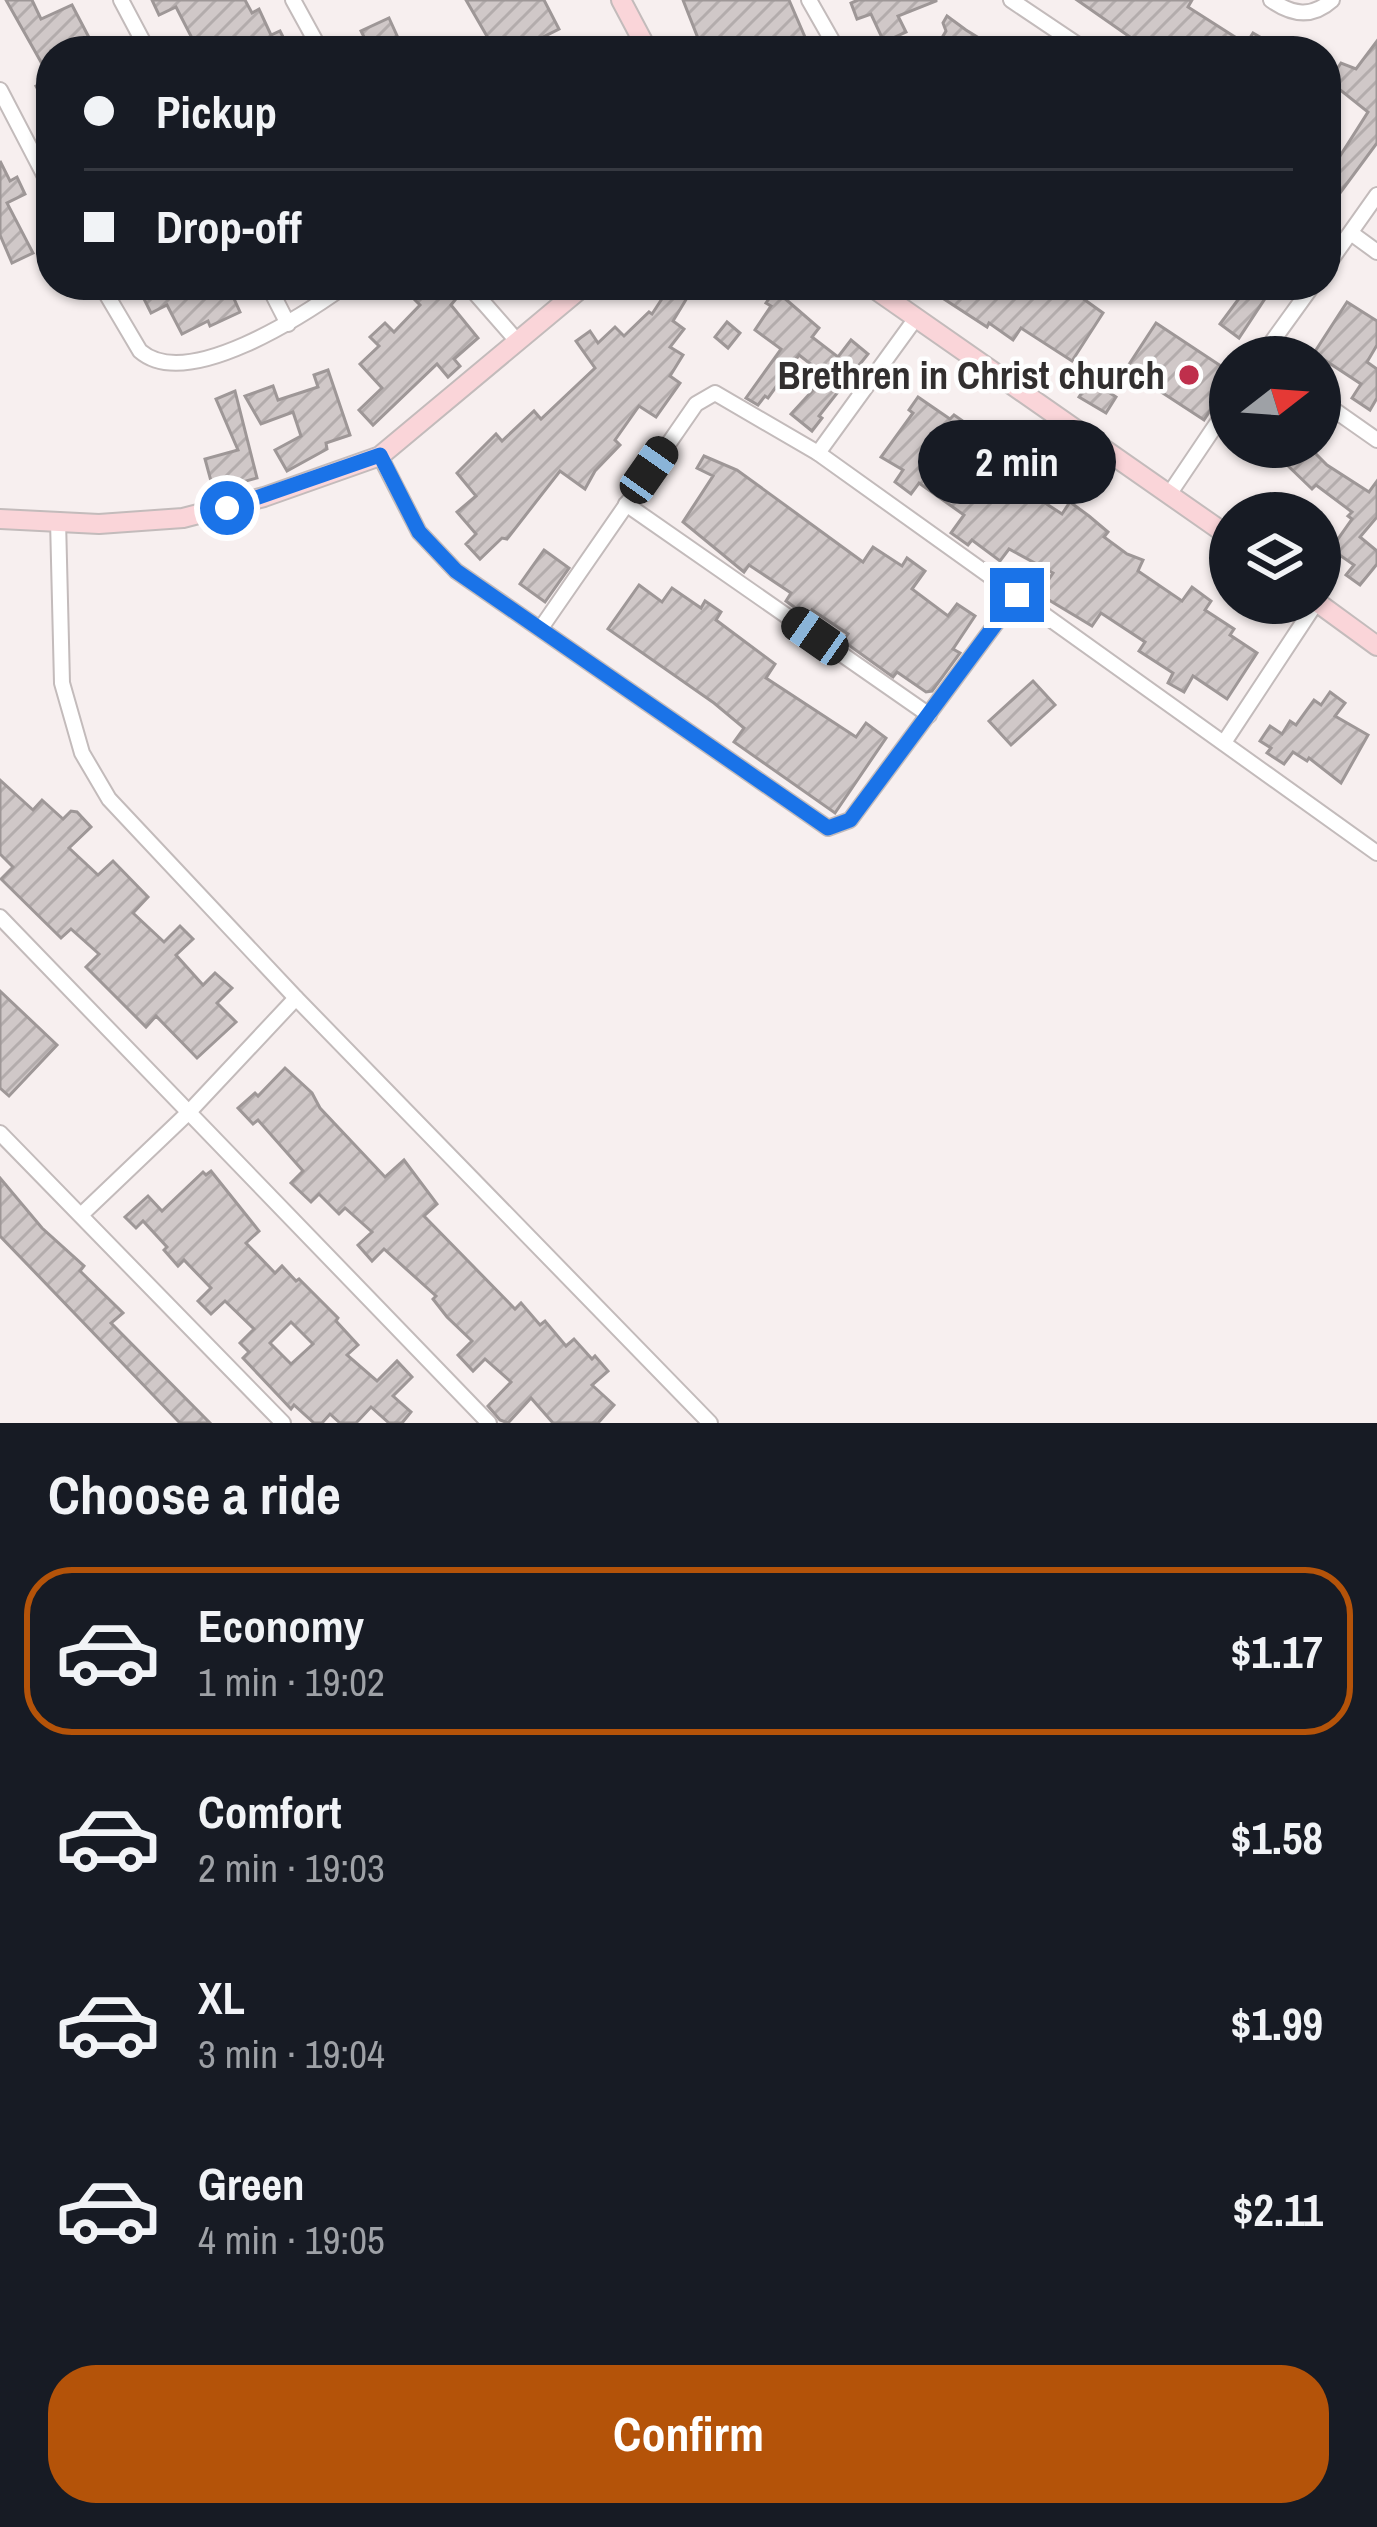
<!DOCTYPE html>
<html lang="en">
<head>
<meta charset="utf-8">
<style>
  :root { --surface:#171b24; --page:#20242c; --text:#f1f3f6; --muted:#9ea1a6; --line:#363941; --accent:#b45309 }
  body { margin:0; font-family:"Archivo Narrow",sans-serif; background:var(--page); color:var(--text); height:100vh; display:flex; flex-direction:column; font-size:45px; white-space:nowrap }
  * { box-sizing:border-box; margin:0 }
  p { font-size:39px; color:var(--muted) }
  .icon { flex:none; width:66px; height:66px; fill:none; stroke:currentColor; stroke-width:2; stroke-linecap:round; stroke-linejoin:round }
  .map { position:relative; height:1423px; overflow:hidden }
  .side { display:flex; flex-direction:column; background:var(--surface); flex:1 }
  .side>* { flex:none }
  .guide { position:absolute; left:36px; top:36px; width:1305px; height:264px; border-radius:48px; box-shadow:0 3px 9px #0004; display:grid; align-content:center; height:264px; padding:0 48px; background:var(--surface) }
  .needle { width:78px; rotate:73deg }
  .tools { position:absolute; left:1209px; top:336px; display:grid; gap:24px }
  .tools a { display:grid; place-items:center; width:132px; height:132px; border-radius:50%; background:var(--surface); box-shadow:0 3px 9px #0004; font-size:60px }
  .end { position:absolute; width:54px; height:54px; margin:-27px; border:15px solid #1a73e8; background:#fff; box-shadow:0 0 0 6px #fff }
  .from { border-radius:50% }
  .bubble { position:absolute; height:84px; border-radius:42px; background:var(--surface); box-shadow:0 3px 9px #0004; font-size:39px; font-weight:700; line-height:84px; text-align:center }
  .car { position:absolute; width:36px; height:72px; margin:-36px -18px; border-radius:15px; box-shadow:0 0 9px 3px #0007; background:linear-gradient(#222 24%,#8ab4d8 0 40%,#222 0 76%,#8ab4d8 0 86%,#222 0) }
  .guide b { display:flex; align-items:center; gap:42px; height:114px; font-size:45px }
  .guide b+b { border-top:3px solid var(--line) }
  .guide i { width:30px; height:30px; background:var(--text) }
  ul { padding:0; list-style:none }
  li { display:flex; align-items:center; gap:36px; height:168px; margin:0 24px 18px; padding:0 24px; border:6px solid transparent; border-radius:48px }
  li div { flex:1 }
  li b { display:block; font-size:45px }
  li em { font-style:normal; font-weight:700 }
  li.active { border-color:var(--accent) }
  li>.icon { width:108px; height:108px; stroke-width:1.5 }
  h2 { padding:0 48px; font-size:54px; line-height:144px }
  .action { display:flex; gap:24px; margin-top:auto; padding:24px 48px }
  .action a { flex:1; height:138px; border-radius:48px; background:var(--accent); color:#fff; font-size:48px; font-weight:700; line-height:138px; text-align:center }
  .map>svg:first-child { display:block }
  .building { fill:url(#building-hatch); stroke:#9e9797; stroke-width:3; fill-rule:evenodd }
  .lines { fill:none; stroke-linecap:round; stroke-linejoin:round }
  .street-casing { stroke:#c3bbbb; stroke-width:18 }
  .secondary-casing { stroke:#c3bbbb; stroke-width:22 }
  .street { stroke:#fff; stroke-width:14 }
  .secondary { stroke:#fad5d9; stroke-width:18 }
  .route { stroke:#1a73e8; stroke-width:15 }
  .poi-dot { fill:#bf2f4c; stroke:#fefefe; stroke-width:4.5 }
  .labels { text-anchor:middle; stroke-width:9; stroke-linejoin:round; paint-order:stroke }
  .poi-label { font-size:39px; font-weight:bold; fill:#322f2f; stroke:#fefefe; text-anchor:end }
</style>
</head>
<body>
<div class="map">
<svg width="1377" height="1423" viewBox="0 0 1377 1423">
  <defs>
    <pattern id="building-hatch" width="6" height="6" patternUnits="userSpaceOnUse" patternTransform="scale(3)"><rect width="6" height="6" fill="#d0c8c8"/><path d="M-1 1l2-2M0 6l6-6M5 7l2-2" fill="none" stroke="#b3acac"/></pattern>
  </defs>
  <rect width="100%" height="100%" fill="#f7efef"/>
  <g class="building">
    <path d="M6,0h26l9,19 31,-14 22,42 -7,4h-36v63l-15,-28 14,-8z"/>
    <path d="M152,0h93l7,13 7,-4 12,26 9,-4 8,16 -7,4h-36l-8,-12 -25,12h-40l21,-11 -17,-33 -17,8z"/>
    <path d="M466,0h78l15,29 -38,19 -57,3 24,-13z"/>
    <path d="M683,0h106l19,44 -13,7h-33l-5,-9 -24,9h-30z"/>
    <path d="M858,0h78v1l-38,15 8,16 -22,10 -13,-28 -14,5 -6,-16z"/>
    <path d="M1077,0h115l-4,7 58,37 7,-11 31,18h-69l-19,-13 -9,13h-37z"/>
    <path d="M947,16l19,14 34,21h-66l12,-20 -3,-8z"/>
    <path d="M389,18l15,33h-33l-10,-20z"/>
    <path d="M1377,41v102l-51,69v-34l42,-66 -39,-31 12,-18 15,6z"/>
    <path d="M0,161l10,20 7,-4 8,17 -18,9 26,50 -21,10 -12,-28z"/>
    <path d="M166,285h15l3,7 16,-7h17l5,9 8,-4 10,22 -30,14 -2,-5 -26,13 -15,-29 -16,8 -8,-16z"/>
    <path d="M429,285h11l15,15 -4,5 27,33 -24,21 6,7 -12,11 -11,-13 -64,61 -14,-15 23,-22 -22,-24 19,-18 -9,-9 15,-14 9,9 26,-27 -5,-5z"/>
    <path d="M671,285l19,8 -17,28 11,8 -14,18 13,8 -13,21 10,7 -24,34 -17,-11 -24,34 5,5 -25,26 -10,18 -25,-18 -53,68 -5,-1 -22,21 -14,-15 10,-10 -19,-22 19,-16 -19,-23 39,-39 6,7 32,-30 7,8 54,-51 -19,-27 14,-10 8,12 17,-16 9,9 25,-24 3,2z"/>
    <path d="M953,285h48l22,13 7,-13h34l39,28 -31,48 -51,-33 -8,12 -24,-17 -2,4 -43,-28z"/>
    <path d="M1249,285h25l-35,53 -19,-14z"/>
    <path d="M775,290l44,38 -7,9 26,20 13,-17 17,14 -49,62 3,2 -10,13 -21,-17 35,-38 -27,-21 -31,43 -3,-2 -7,9 -12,-7 35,-49 -26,-19 16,-24 -5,-3z"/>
    <path d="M1347,302l30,19v24l-10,17 10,7v29l-7,12 -18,-12 9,-14 -47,-31z"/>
    <path d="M727,322l13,11 -12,15 -13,-11z"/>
    <path d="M1156,323l74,49v8l-26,40 -78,-51z"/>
    <path d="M328,370l22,65 -24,8 1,6 -40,22 -12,-21 26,-14 -8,-24 -32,12 -16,-28 28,-10 5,14 40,-13 -4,-12z"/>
    <path d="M1090,380l26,17 -10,16 -27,-16z"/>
    <path d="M235,391l22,87 -22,6 2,6 -22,6 -10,-37 33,-9 -22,-51z"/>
    <path d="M918,397l32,22 4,-4 16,11 -3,4 45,32 3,-4 16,10 -12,18 43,28 8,-12 19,14 19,16 -4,5 23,17 16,6 -5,11 44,30 10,-14 19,14 -6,9 29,19 -4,6 27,18 -30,46 -34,-23 -9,16 -16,-9 5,-10 -34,-22 6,-9 -44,-29 -9,13 -53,-32 14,-21 -44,-24 -9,12 -28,-21 -4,5 -17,-12 13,-18 -45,-32 -8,11 -16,-12 8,-12 -22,-13 32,-44 -4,-3z"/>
    <path d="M1298,447h11l18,18 42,27 8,-11v36l-17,20 17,14v13l-17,21 -14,-10 8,-10 -23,-16 21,-30 -4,-3 4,-4 -36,-27 -4,4 -28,-27z"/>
    <path d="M704,456l33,14 126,92 10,-15 29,19 5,-8 18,13 -13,18 36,27 9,-12 18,12 -22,33 7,4 -28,38 -6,1 -29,-20 -4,5 -50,-36 5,-7 -36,-24 -4,7 -3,-2 -19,-14 5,-8 -42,-28 -5,7 -61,-50 30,-46 -16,-8z"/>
    <path d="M544,550l25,18 -24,34 -25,-18z"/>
    <path d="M639,585l23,17 10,-14 29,20 4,-7 16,11 -5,8 59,44 -9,14 90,59 10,-14 20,15 -51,75 -101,-71 10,-14 -30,-25 -106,-74z"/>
    <path d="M1033,681l22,24 -44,40 -22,-24z"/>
    <path d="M1330,692l15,11 -10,13 33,19 -27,48 -32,-25 -2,3 -14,-9 -9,12 -17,-11 4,-5 -11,-7 10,-15 12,8 8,-13 6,4 18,-25 7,5z"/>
    <path d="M0,780l33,30 9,-10 21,19 8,-8 6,1 14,15 -22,21 29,27 15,-14 35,36 -15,16 31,29 16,-16 13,13 -17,16 27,30 12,-12 17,15 -15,15 19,19 -39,36 -41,-42 -10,11 -60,-60 13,-13 -28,-25 -10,9 -60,-59 12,-12 -13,-13z"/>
    <path d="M0,991l57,54 -48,51 -9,-8z"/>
    <path d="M285,1068l27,25 8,15 65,69 19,-17 33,44 -13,12 91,93 6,-6 19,22 5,-4 21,25 8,-7 18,20 3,-3 13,15 -16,14 22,20 -16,18h-45l-22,-25 -23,25 -8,-3 -12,-14 23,-24 -26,-23 -12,12 -15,-16 14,-14 -25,-24 -14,-18 3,-3 -52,-47 -12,12 -14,-16 14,-13 -27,-24 -6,6 -20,-20 -8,8 -20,-19 12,-12 -45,-51 -5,4 -15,-16 17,-15 3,3z"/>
    <path d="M211,1171l48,60 -13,12 29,30 7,-7 14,15 3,-2 39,39 -2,3 22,24 -11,10 30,26 20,-20 15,16 -19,19 18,16 -9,11h-13l-18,-16 -15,16h-16l-10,-9 -8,9h-8l-20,-18 -3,4 -48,-51 6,-6 -9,-9 14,-14 -29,-28 -14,13 -13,-13 13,-13 -27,-28 -6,6 -14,-16 3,-3 -24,-26 -7,7 -11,-11 23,-21 14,15 41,-39 3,3zM291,1322l22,22 -22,20 -21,-21z"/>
    <path d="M0,1178l42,50 42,38 -4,5 43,42 -12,10 99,100h-30l-180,-187z"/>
  </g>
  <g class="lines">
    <g class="street-casing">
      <g id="street">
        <path d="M121,0l27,51"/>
        <path d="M293,0l28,51"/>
        <path d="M809,0l29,51"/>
        <path d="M1011,0l76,51"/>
        <path d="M1271,0c21,15 41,18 61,0"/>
        <path d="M0,90l51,98"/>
        <path d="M1351,233l26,19"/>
        <path d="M1326,267l51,-72"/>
        <path d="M101,285l39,66c47,41 164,-36 206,-66"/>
        <path d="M268,285l20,39"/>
        <path d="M468,285l50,57"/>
        <path d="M1261,357l52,-72"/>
        <path d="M1320,400l57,40"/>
        <path d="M818,453l98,-135"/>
        <path d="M380,456l39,76 37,39 372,257 22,-8 167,-225"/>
        <path d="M1170,493l60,-89"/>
        <path d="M626,504l303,211"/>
        <path d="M58,520l4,163 20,70 27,46 187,199 414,425"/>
        <path d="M541,628l155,-224 19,-11 103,60 559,400"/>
        <path d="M1225,741l91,-138"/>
        <path d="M0,917l489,506"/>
        <path d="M0,1133l283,290"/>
        <path d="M82,1214l107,-102 107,-114"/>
      </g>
    </g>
    <g class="secondary-casing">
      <g id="secondary">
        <path d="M621,0l27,51"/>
        <path d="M869,285l361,252"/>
        <path d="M0,519l99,5 84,-6 81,-21 116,-41 205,-171"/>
        <path d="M1318,603l59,43"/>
      </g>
    </g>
    <use href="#street" class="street"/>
    <use href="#secondary" class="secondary"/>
  </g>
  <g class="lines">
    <path class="route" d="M227,508l153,-53 39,77 37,39 372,257 22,-8 167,-225"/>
  </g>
  <circle class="poi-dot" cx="1189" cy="375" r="12"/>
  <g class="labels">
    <g class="poi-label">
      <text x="1165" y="389">Brethren in Christ church</text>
    </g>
  </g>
</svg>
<div class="tools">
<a><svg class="needle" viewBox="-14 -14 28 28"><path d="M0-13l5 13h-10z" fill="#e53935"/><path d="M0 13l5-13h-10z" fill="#9ea1a6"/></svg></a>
<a><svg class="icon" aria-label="layers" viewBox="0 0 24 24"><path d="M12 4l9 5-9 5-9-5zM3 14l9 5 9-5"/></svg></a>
</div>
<i class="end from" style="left:227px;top:508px"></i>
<i class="end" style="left:1017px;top:595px"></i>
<div class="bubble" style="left:918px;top:420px;width:198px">2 min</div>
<i class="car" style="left:649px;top:470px;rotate:35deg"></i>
<i class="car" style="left:815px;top:636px;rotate:305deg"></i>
<div class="guide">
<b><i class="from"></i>Pickup</b>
<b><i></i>Drop-off</b>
</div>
</div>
<section class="side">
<h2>Choose a ride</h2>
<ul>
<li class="active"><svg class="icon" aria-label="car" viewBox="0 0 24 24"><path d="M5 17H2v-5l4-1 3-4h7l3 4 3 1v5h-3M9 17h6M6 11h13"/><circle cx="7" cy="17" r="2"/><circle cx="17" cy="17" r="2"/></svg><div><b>Economy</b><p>1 min · 19:02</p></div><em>$1.17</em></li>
<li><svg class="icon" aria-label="car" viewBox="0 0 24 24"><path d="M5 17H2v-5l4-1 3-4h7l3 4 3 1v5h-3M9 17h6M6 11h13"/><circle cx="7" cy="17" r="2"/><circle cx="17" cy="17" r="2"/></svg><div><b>Comfort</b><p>2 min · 19:03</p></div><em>$1.58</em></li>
<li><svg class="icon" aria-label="car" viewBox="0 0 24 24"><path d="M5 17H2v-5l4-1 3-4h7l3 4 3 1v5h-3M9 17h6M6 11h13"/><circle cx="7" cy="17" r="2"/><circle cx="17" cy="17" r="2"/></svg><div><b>XL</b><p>3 min · 19:04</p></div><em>$1.99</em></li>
<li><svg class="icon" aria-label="car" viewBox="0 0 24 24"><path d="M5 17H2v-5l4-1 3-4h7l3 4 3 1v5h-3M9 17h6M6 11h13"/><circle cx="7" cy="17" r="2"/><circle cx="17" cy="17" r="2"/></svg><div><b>Green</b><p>4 min · 19:05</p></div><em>$2.11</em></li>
</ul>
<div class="action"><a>Confirm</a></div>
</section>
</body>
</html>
